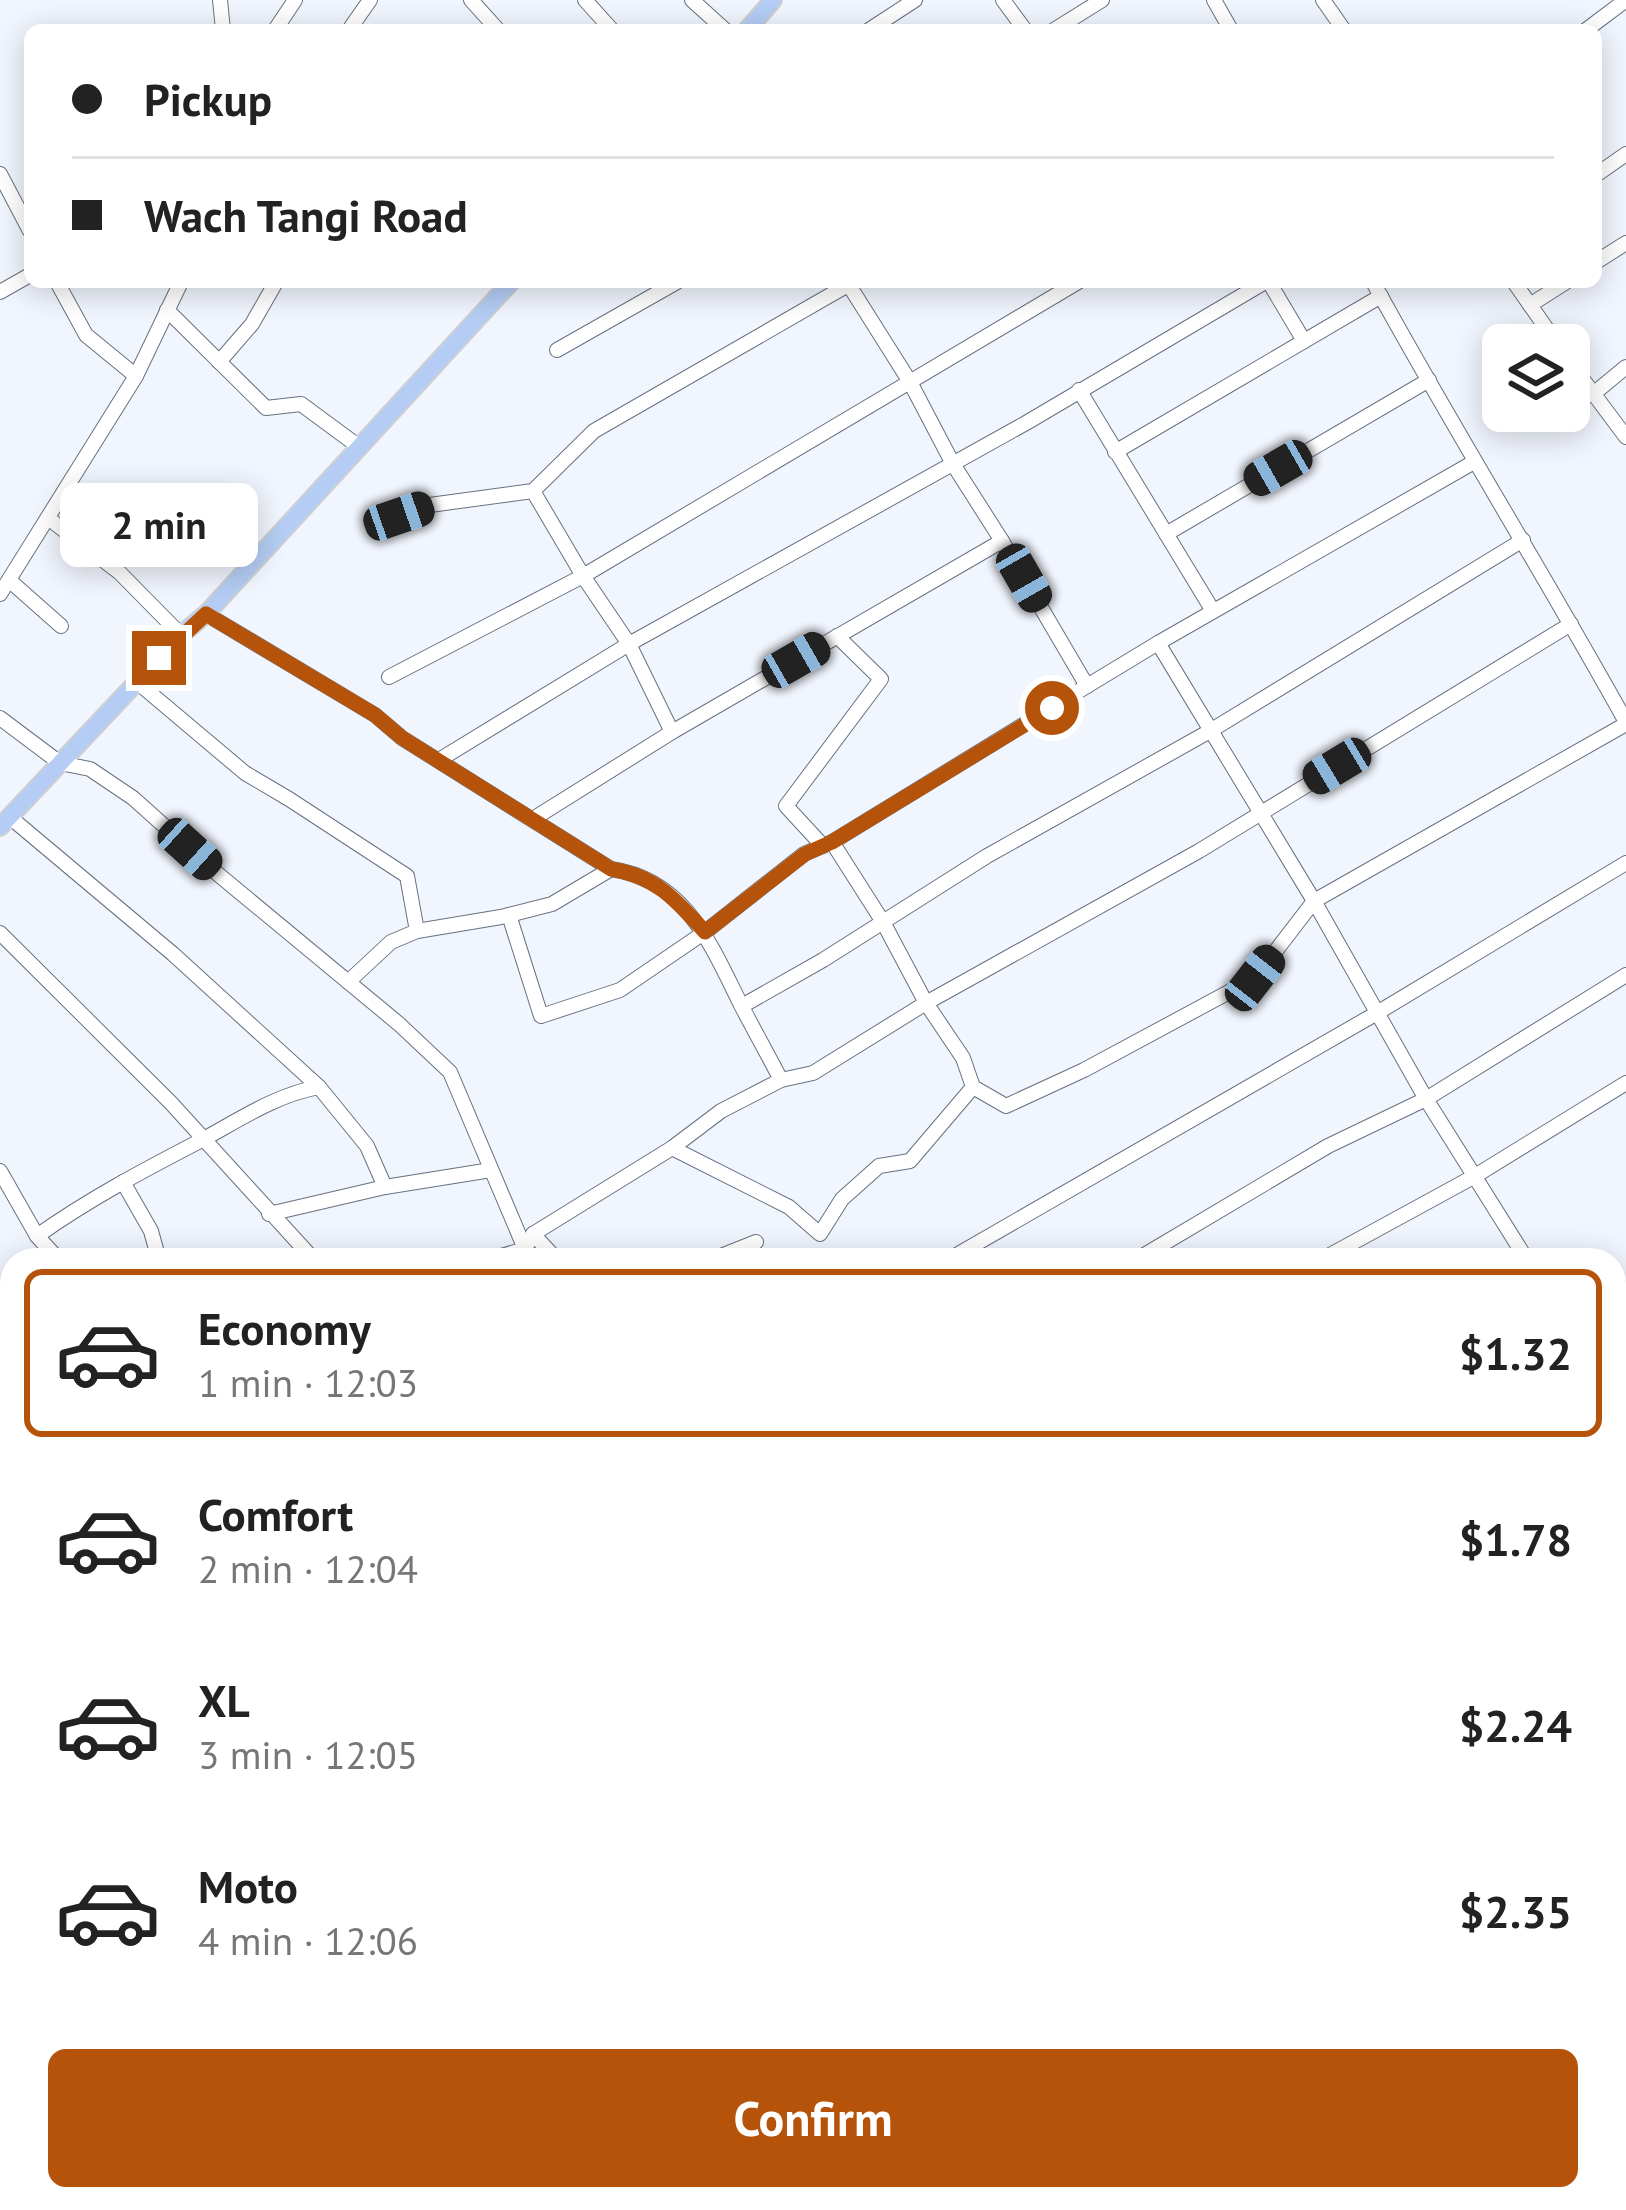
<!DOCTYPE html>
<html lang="en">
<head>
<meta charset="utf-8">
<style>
  :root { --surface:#fff; --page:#f2f2f2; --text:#222; --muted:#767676; --line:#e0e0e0; --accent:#b45309 }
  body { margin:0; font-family:"PT Sans",sans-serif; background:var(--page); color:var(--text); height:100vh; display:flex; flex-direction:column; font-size:45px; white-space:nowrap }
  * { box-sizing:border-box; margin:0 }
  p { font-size:39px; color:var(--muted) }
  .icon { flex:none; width:66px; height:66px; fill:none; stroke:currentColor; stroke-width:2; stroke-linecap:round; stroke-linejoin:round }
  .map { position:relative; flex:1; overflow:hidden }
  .drawer { position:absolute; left:0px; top:1248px; width:1626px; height:963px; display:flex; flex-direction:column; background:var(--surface); border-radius:36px 36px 0 0; box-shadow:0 6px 30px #0003 }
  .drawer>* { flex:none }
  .hud { position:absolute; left:24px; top:24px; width:1578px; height:264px; border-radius:18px; box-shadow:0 6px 30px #0003; display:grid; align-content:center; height:264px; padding:0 48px; background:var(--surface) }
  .buttons { position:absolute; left:1482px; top:324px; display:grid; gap:24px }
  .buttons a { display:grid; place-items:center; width:108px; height:108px; border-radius:18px; background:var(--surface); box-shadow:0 6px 30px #0003; font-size:60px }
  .end { position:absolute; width:54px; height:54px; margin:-27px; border:15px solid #b45309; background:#fff; box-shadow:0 0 0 6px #fff }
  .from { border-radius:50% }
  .bubble { position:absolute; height:84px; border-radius:18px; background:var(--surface); box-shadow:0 6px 30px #0003; font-size:39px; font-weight:700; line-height:84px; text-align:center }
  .car { position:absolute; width:36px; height:72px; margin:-36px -18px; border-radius:15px; box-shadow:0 0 9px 3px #0007; background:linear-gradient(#222 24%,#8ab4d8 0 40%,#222 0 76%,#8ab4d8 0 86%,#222 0) }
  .hud b { display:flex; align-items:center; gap:42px; height:114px; font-size:45px }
  .hud b+b { border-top:3px solid var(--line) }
  .hud i { width:30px; height:30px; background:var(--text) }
  ul { padding:21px 0 0; list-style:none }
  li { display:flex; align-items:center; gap:36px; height:168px; margin:0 24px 18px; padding:0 24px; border:6px solid transparent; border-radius:18px }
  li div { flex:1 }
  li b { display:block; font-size:45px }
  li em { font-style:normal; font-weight:700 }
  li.active { border-color:var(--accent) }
  li>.icon { width:108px; height:108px; stroke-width:1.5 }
  .button { display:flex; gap:24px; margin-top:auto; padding:24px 48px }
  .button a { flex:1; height:138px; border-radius:18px; background:var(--accent); color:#fff; font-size:48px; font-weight:700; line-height:138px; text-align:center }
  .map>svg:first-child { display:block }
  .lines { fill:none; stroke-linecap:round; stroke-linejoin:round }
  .minor-casing { stroke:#677181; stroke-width:16 }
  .major-casing { stroke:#cfd0d1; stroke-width:20 }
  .minor { stroke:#fff; stroke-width:14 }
  .major { stroke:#b5cdf4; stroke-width:16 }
  .route { stroke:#b45309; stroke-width:15 }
</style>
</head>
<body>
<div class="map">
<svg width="1626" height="2210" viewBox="0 0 1626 2210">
  <rect width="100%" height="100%" fill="#f1f5fd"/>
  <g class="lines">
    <g class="minor-casing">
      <g id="minor">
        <path d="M220,0l3,30"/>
        <path d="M471,0l27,30"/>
        <path d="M585,0l27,30"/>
        <path d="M692,0l33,30"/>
        <path d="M1003,0l22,30"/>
        <path d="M1214,0l17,30"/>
        <path d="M1323,0l21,30"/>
        <path d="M275,30l20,-30"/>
        <path d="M349,30l21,-30"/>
        <path d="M869,30l46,-30"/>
        <path d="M1054,30l48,-30"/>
        <path d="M1586,30l40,-30"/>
        <path d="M0,174l30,57"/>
        <path d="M1596,175l30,-21"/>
        <path d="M1596,262l30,-19"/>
        <path d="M57,282l29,53 50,41"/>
        <path d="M847,282l63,100 43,82 49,77 85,145 71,-43 316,-181"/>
        <path d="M1269,282l35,59"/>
        <path d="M1373,282c81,148 171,292 253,440"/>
        <path d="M1514,282l44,63"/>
        <path d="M0,292l30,-17"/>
        <path d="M1530,305l36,-23"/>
        <path d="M167,310l99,98 35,-4 57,42"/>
        <path d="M557,350l120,-68"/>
        <path d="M1569,361l57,76"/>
        <path d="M219,362l33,-38 24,-42"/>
        <path d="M1079,390l134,221"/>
        <path d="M1592,395l34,-28"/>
        <path d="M1115,452l266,-156"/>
        <path d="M533,491l50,85 46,68 43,88"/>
        <path d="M399,516l31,-11 103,-14 61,-60 259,-149"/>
        <path d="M48,518l72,55 61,62"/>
        <path d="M1166,534l263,-154"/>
        <path d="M9,580l52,46"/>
        <path d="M0,594l136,-218 45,-94"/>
        <path d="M206,614l169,101 27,23 209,131c75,11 100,76 130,136 13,25 27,50 40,75"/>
        <path d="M1158,643l156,258 112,198 101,161"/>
        <path d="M389,677l194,-101 495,-294"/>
        <path d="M137,682l108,91 44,26 118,77 10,55"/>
        <path d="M0,718l60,45 30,6 43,29 86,77 180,149 51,48 75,177"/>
        <path d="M439,760l190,-116 397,-221 239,-141"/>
        <path d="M11,818l162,136 146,133 48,59 18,41"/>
        <path d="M533,819l139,-87 330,-191"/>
        <path d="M832,842l51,80 43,81 37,55 10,29 33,19 78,-36 171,-92 59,-77 312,-177"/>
        <path d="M823,846l-37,-40 95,-127 -44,-43"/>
        <path d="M509,915l32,101 79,-26 85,-58 99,-78 28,-12 255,-156"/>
        <path d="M0,933l171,170 143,157"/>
        <path d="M348,982l43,-40 26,-11 84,-14 51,-13 59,-35"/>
        <path d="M742,1006l81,-46 164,-104 223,-125 313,-191"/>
        <path d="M672,1148l117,59 31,27 22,-35 37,-33 31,-5 63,-74"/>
        <path d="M0,1171l37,65 22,24"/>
        <path d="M123,1182l28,49 8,29"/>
        <path d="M269,1214l116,-27 106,-17"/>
        <path d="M533,1234l24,26"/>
        <path d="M37,1236c52,-37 107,-66 163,-95 39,-21 75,-46 119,-54"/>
        <path d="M488,1260l37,-11 8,-15 139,-86 49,-37 60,-31 32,-7 113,-70 273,-152 372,-227"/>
        <path d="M711,1260l45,-18"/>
        <path d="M948,1260l429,-247 249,-150"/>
        <path d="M1136,1260l192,-114 98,-47 200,-124"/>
        <path d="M1321,1260l154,-84 151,-93"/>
        <path d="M0,1309l12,-5"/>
        <path d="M0,1380l12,4"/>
        <path d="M0,1446l12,8"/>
        <path d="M0,1483l12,-12"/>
        <path d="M0,1700l12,-6"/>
        <path d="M0,1856l12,16"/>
        <path d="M270,2199l5,11"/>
        <path d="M343,2201l1,-2"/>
      </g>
    </g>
    <g class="major-casing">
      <g id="major">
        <path d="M747,30l26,-30"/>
        <path d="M0,827l181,-192 25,-21 305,-332"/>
      </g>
    </g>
    <use href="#minor" class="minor"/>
    <use href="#major" class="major"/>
  </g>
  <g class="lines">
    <path class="route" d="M159,658l47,-44 169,101 27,23 209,131c45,7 65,31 94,63l100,-78 27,-12 220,-134"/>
  </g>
</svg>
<div class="buttons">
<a><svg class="icon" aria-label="layers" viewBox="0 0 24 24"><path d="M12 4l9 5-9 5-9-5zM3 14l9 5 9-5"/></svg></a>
</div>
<i class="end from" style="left:1052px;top:708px"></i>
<i class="end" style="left:159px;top:658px"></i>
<div class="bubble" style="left:60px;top:483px;width:198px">2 min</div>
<i class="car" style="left:1278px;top:468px;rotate:240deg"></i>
<i class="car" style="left:399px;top:516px;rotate:71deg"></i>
<i class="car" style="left:1024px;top:578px;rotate:150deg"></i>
<i class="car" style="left:796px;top:660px;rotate:60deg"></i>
<i class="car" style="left:1337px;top:766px;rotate:239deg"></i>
<i class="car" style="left:190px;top:849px;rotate:132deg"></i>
<i class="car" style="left:1255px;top:978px;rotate:38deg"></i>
<div class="hud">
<b><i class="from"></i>Pickup</b>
<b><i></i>Wach Tangi Road</b>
</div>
<section class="drawer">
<ul>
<li class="active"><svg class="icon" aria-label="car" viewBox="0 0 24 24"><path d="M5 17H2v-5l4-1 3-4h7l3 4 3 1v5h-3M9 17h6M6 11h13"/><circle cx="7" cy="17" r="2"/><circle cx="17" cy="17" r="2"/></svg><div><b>Economy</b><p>1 min · 12:03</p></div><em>$1.32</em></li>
<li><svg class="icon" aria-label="car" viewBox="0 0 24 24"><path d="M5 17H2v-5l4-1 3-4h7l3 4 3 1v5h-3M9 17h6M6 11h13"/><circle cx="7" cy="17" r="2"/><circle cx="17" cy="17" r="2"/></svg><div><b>Comfort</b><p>2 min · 12:04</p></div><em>$1.78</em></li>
<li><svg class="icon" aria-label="car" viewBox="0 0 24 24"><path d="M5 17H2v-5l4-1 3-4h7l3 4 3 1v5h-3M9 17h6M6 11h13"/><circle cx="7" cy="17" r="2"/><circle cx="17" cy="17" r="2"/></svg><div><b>XL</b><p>3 min · 12:05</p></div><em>$2.24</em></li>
<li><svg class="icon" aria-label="car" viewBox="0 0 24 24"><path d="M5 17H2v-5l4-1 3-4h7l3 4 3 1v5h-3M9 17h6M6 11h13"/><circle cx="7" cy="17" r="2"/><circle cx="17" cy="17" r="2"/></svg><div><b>Moto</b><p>4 min · 12:06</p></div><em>$2.35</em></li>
</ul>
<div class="button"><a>Confirm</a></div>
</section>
</div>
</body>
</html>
